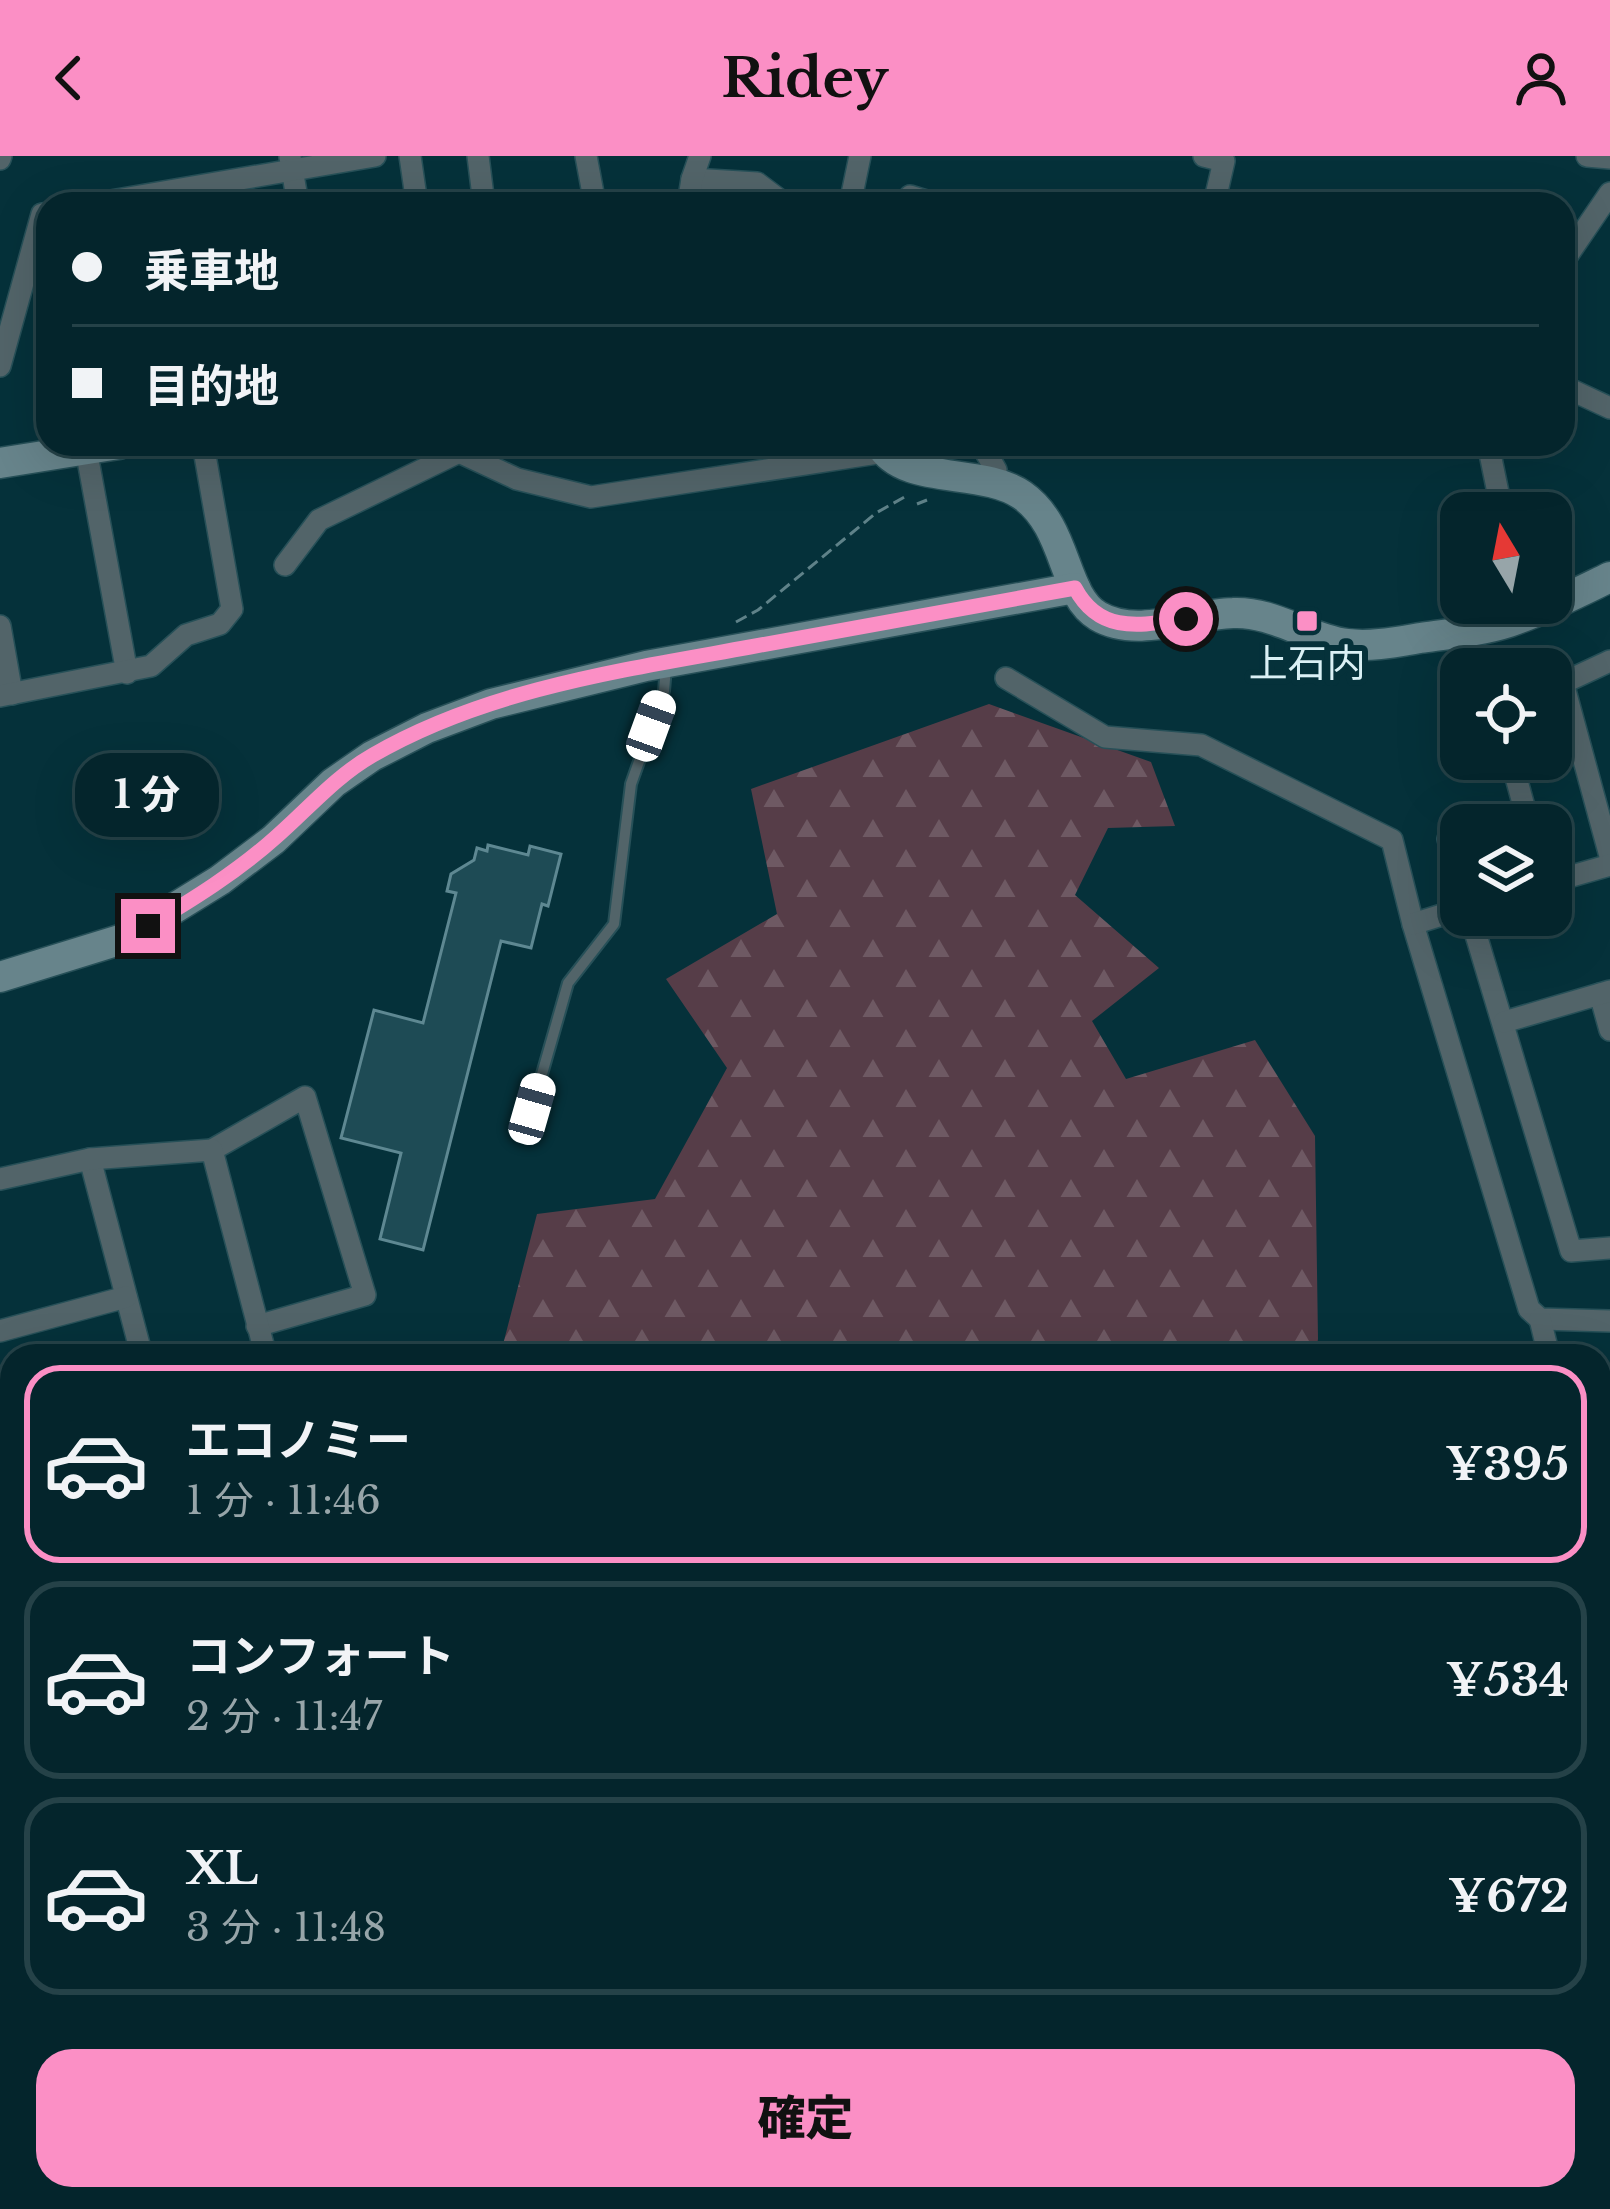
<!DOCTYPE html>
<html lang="ja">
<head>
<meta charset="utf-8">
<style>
  :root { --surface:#04252c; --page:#123138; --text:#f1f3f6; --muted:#97a5a9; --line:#254248; --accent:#fb8fc5 }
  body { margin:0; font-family:"Libre Baskerville","Noto Sans JP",serif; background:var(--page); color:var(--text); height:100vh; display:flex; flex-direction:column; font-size:45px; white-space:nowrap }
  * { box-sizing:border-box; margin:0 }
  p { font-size:39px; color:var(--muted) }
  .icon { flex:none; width:66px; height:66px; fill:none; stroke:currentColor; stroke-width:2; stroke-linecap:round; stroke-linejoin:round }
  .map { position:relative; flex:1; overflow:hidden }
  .side { position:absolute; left:0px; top:1188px; width:1611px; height:867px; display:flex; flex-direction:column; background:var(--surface); border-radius:36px 36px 0 0; box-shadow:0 12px 48px #0002,0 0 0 3px var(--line) }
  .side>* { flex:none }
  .hud { position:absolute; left:36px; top:36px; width:1539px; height:264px; border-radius:36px; box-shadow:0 12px 48px #0002,0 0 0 3px var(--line); display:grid; align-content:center; height:264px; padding:0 36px; background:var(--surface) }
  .needle { width:78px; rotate:350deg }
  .buttons { position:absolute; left:1440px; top:336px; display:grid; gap:24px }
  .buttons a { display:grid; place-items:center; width:132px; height:132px; border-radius:24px; background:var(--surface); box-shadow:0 12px 48px #0002,0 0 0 3px var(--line); font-size:60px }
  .end { position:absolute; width:54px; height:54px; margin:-27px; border:15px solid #fb8fc5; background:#111; box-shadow:0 0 0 6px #111 }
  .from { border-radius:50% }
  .bubble { position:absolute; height:84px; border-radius:36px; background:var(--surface); box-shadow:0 12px 48px #0002,0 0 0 3px var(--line); font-size:39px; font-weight:800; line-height:84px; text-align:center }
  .car { position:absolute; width:36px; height:72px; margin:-36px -18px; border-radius:15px; box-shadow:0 0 9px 3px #0007; background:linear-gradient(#fff 24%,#345 0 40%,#fff 0 76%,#345 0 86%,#fff 0) }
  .hud b { display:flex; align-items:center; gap:42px; height:114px; font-size:45px }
  .hud b+b { border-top:3px solid var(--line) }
  .hud i { width:30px; height:30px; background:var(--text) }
  ul { padding:21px 0 0; list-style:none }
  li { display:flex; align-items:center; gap:36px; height:198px; margin:0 24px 18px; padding:0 12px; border:6px solid var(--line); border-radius:36px }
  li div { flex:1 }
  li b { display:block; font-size:45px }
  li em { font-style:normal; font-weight:800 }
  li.on { border-color:var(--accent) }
  li>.icon { width:108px; height:108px; stroke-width:1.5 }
  .button { display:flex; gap:24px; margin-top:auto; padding:24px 36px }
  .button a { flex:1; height:138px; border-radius:36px; background:var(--accent); color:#111; font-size:48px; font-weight:800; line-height:138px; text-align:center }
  header { display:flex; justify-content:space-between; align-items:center; height:156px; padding:0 36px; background:var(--accent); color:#111; font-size:54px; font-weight:800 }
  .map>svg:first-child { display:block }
  .forest { fill:url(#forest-firs) }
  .building { fill:#1e4b55; stroke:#5e8892; stroke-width:3 }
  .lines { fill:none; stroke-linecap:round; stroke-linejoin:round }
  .lane-casing { stroke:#275058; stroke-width:14 }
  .street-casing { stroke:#275058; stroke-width:24 }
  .secondary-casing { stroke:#275058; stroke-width:33 }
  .path { stroke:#5f8289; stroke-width:3; stroke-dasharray:12 6; stroke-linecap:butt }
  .lane { stroke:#526469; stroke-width:10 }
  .street { stroke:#526469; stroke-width:21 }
  .secondary { stroke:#67848b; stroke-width:30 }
  .route { stroke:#fb8fc5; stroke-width:15 }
  .poi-dot { fill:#fb8fc5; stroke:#05313a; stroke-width:4.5 }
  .labels { text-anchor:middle; stroke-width:12; stroke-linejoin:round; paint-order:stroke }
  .poi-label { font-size:39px; fill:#daf0f5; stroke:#05313a }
</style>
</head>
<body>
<header><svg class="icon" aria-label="back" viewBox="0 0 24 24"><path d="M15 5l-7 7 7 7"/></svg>Ridey<svg class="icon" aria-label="person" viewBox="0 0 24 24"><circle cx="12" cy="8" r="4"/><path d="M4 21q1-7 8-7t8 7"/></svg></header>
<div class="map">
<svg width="1610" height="2053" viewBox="0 0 1610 2053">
  <defs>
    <pattern id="forest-firs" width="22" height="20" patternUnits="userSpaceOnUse" patternTransform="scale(3)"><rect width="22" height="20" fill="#563d48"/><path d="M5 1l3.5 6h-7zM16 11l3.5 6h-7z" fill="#6e5963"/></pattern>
  </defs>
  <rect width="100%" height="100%" fill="#05313a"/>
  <g class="forest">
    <path d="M989,548l162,58 24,64 -67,2 -33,67 84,73 -67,53 34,58 129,-39 60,96 3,203 -3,17h-815l37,-142 118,-15 72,-131 -61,-89 111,-65 -26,-125z"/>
    <path d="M0,1533l12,19v491h732l-6,10h-738z"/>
  </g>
  <path class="building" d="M488,689l40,10 2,-9 31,8 -13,52 -6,-2 -11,44 -30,-7 -78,309 -43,-11 21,-86 -60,-15 33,-128 49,13 33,-130 -9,-2 4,-17 23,-14 3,-12 10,3z"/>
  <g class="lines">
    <g class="lane-casing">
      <path id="lane" d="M532,953l36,-126 46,-59 17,-140 33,-93 2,-24"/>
    </g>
    <g class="street-casing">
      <g id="street">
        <path d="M410,0l7,48"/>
        <path d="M478,0l6,48"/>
        <path d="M586,0l9,48"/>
        <path d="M1204,0l20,5 -10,43"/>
        <path d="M1587,0l23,2"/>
        <path d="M290,1l8,47"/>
        <path d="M0,3l1,-3"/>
        <path d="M692,23l65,4 28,21"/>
        <path d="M910,40l26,8"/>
        <path d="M93,48l282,-48"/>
        <path d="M688,48l4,-25 8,-23"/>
        <path d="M850,48l10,-48"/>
        <path d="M1563,106l47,-69"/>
        <path d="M0,210l42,-152 6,-1"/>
        <path d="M1563,230l47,22"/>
        <path d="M981,288l15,26 -3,10"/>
        <path d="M1488,288l13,63 -1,6"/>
        <path d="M86,293l41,224"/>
        <path d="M459,296l58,27 74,18 293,-45"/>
        <path d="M285,409l34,-45 140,-68 -2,-8"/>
        <path d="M0,470l12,68"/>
        <path d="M1006,522l99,59 96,8 191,95 21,84 116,385 11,10 70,2"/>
        <path d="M1563,527l47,173"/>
        <path d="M1552,532l58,-27"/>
        <path d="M0,540l151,-30 35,-31 34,-11 12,-15 -29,-165"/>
        <path d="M1491,669l35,-11 -15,-55"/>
        <path d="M1461,679l-13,4 13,45"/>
        <path d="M1551,726l59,-17"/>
        <path d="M1470,759l101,336 39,-3"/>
        <path d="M1413,768l48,-15"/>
        <path d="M1600,838l10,36"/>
        <path d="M1504,866l106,-31"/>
        <path d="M212,994l93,-53 60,198 -108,31"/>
        <path d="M90,1003l52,197"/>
        <path d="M0,1023l90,-20 122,-9 54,206"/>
        <path d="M1540,1163l9,37"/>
        <path d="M0,1175l126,-34"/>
        <path d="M1599,1240h10l1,3"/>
        <path d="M0,1285l12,-3"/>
        <path d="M0,1412l12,-3"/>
        <path d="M0,1493l12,6"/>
        <path d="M1599,1500l11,-8"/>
        <path d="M1599,1672l11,15"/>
        <path d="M1599,1827l11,-1"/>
        <path d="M1599,1916l11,1"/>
        <path d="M897,2043l4,10"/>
        <path d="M1097,2043l7,10"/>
        <path d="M1195,2043l5,10"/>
        <path d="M1552,2043l12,10"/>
        <path d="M764,2053l6,-10"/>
        <path d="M1025,2053l6,-10"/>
        <path d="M1415,2053l4,-10"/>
      </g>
    </g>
    <g class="secondary-casing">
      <g id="secondary">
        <path d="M880,288c24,42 102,23 142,51 46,32 40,100 76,121 39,23 93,-2 135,-3 40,-2 75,26 114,31 24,3 49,-2 73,-6 29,-4 61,-7 89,-16 35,-12 68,-29 101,-45"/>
        <path d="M0,307l119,-19"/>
        <path d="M0,821l126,-39 94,-58 53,-40 60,-57 39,-27 55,-28 64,-24 155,-38 429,-78"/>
      </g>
    </g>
    <g class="path">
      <path d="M917,348l10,-4"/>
      <path d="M736,466l22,-12 118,-97 32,-18"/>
      <path d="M531,2043l13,10"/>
    </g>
    <use href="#lane" class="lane"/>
    <use href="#street" class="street"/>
    <use href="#secondary" class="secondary"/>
  </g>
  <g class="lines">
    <path class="route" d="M148,770c44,-26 89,-54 128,-89 32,-28 60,-61 97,-82 114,-66 250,-85 377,-108 109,-19 217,-39 325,-59 25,47 66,37 111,31"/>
  </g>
  <rect class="poi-dot" x="1295" y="453" width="24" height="24" rx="6"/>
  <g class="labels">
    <g class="poi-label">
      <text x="1307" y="521">上石内</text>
    </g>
  </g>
</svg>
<div class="buttons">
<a><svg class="needle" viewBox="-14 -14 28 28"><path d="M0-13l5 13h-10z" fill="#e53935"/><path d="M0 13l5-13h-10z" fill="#97a5a9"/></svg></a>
<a><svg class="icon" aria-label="locate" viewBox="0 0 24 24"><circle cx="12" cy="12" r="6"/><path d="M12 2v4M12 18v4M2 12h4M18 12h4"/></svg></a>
<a><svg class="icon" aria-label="layers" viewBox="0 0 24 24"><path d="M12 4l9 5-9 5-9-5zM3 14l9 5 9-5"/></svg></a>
</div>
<i class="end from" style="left:1186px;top:463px"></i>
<i class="end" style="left:148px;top:770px"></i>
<div class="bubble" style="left:75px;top:597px;width:144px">1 分</div>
<i class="car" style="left:651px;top:570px;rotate:20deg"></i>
<i class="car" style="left:532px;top:953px;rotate:16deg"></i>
<div class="hud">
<b><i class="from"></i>乗車地</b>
<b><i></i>目的地</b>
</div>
<section class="side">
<ul>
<li class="on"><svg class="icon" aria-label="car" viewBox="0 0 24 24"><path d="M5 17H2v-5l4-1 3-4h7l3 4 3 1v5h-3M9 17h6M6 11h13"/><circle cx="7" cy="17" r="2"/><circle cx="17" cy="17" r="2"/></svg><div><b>エコノミー</b><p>1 分 · 11:46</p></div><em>¥395</em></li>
<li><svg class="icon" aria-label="car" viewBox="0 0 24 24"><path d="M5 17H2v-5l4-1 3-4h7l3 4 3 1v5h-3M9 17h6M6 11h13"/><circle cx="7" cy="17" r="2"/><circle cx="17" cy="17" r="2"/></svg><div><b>コンフォート</b><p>2 分 · 11:47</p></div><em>¥534</em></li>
<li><svg class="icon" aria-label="car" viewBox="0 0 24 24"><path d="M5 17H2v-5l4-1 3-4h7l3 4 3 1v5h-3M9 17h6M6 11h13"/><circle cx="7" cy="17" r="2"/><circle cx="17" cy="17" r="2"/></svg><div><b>XL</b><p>3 分 · 11:48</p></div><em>¥672</em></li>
</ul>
<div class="button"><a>確定</a></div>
</section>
</div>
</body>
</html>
